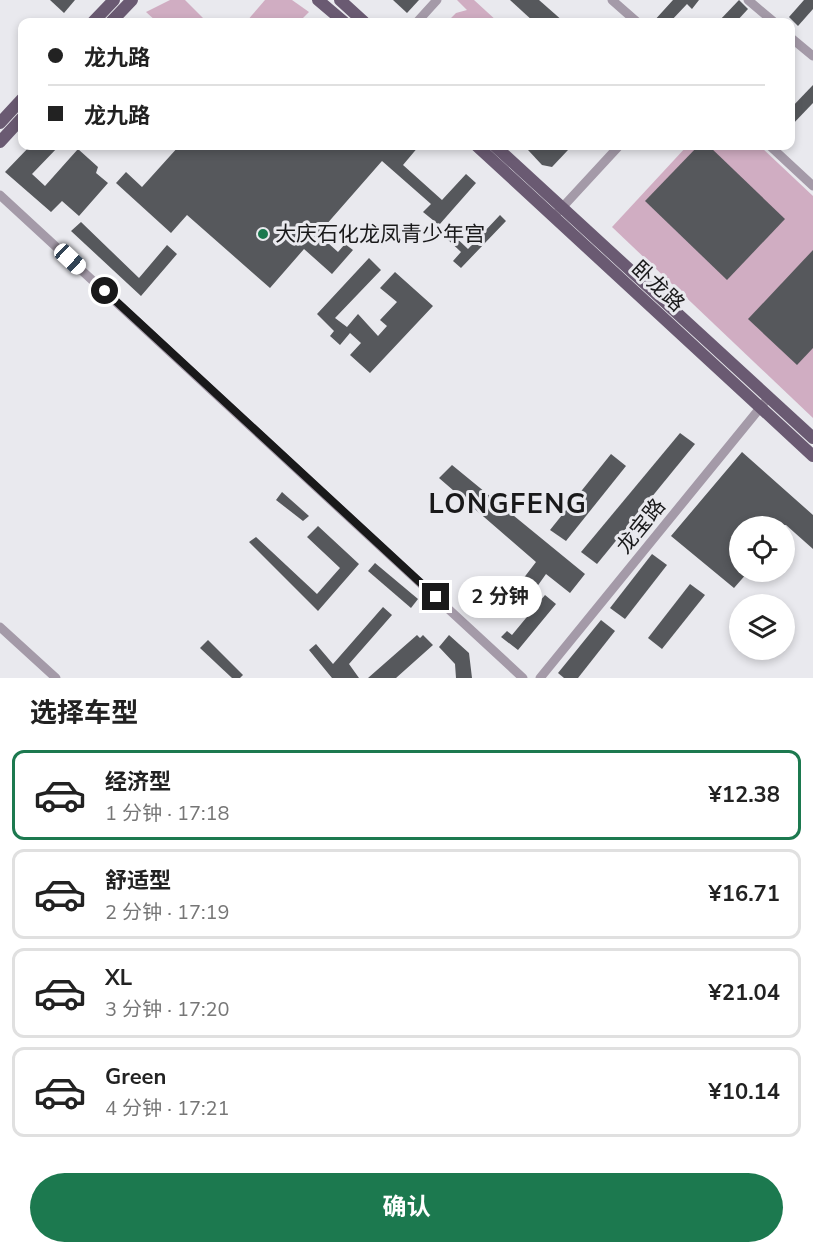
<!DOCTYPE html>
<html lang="zh">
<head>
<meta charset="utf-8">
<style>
  :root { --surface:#fff; --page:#f6f6f6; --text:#222; --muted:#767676; --line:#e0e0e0; --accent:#1c794f }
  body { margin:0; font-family:"Nunito Sans","Noto Sans SC",sans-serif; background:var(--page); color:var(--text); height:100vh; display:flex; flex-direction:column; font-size:22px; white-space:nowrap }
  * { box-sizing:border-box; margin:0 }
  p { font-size:20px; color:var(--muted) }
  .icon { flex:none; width:33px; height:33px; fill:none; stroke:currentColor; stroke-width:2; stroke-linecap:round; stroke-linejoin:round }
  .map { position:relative; height:678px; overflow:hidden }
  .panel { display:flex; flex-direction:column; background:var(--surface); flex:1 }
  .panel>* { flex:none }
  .hud { position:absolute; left:18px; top:18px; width:777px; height:132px; border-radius:12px; box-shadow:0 3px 9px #0003; display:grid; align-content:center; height:132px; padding:0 30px; background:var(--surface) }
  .controls { position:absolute; left:729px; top:516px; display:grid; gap:12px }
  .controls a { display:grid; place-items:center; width:66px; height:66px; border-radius:50%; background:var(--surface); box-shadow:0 3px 9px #0003; font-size:30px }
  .end { position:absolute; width:27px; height:27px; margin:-14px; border:8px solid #19191a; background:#fff; box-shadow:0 0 0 3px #fff }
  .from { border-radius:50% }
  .bubble { position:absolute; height:42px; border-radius:21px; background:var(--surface); box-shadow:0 3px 9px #0003; font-size:20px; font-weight:700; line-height:42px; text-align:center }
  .car { position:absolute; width:18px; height:36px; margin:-18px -9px; border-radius:8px; box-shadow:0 0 4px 2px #0007; background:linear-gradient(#fff 24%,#345 0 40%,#fff 0 76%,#345 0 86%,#fff 0) }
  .hud b { display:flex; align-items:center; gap:21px; height:57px; font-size:22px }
  .hud b+b { border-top:2px solid var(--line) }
  .hud i { width:15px; height:15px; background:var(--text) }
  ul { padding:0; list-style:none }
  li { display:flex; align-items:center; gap:18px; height:90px; margin:0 12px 9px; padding:0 18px; border:3px solid var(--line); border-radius:12px }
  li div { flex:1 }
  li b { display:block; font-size:22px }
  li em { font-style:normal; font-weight:700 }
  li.on { border-color:var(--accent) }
  li>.icon { width:54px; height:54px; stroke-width:1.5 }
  h2 { padding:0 30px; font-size:27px; line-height:72px }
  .action { display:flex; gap:12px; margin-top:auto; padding:12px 30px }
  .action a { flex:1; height:69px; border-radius:36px; background:var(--accent); color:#fff; font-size:24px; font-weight:700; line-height:69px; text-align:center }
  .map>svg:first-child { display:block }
  .green { fill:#d0adc2 }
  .building { fill:#56585c }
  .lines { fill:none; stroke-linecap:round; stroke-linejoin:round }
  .minor { stroke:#a49aa8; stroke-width:9 }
  .major { stroke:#6a5a72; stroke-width:12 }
  .route { stroke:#19191a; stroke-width:8 }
  .poi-dot { fill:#1c794f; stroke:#e9e9ee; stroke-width:2 }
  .labels { text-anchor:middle; stroke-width:6; stroke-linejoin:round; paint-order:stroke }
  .poi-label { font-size:21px; fill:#19191a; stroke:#e9e9ee; text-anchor:start }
  .street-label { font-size:21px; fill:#19191a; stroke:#e9e9ee }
  .district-label { font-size:27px; font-weight:bold; letter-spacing:1.5px; fill:#19191a; stroke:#e9e9ee }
</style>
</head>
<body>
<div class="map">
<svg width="813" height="678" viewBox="0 0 813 678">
  <rect width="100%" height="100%" fill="#e9e9ee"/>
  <g class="green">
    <path d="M170,0h15l22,22h-50l-11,-10z"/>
    <path d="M265,0h27l17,12 -10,10h-53z"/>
    <path d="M457,0h17l24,22h-51l9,-9 11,-3z"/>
    <path d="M687,146h73l53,50v222l-201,-191z"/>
  </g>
  <g class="building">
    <path d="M50,0h25l-11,13z"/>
    <path d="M393,0h26l-12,13z"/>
    <path d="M510,0h29l25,22h-30z"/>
    <path d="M673,0h26l-7,9 -5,-5 -17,18h-17z"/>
    <path d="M739,0l9,9 -12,13h-18z"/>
    <path d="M804,0h9v9l-15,17 -9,-9z"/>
    <path d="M813,85v18l-23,24v-18z"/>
    <path d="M30,146h29l-27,28 13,12 33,-37 20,18 -2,6 12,10 -29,33 -17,-15 -11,11 -46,-40z"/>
    <path d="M179,146h240l-16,19 39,35 24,-26 10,9 -37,42 -16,-13 8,-8 -49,-43 -64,73 20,18 7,-8 8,6 -21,24 -28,-25 -34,39 -83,-73 -16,18 -55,-50 10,-11 16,15z"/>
    <path d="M527,146h40l1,4 -16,17 -10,-2 -14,-15z"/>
    <path d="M698,146h11l76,73 -58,61 -82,-79z"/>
    <path d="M500,215l6,6 -45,47 -8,-7 8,-9 -17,-16 5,-5 19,18z"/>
    <path d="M81,222l58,56 28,-33 10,9 -36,42 -70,-65z"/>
    <path d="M813,250v98l-16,17 -49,-46z"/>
    <path d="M369,258l12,12 -46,48 12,9 11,-13 20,22 9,-10 -7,-6 17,-18 -17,-14 15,-16 38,34 -63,67 -20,-18 11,-12 -11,-10 -10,12 -10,-9 4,-5 -17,-17z"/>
    <path d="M680,433l15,11 -98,120 -16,-12z"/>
    <path d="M742,452l71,63v34l-27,-24 -46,1v46h8l-14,16 -63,-52z"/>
    <path d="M611,454l15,12 -60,75 -16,-11z"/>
    <path d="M452,465l133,109 -15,19 -24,-19 -17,24 -13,-10 20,-26 -97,-84z"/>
    <path d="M282,492l27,24 -6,5 -27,-21z"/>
    <path d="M318,526l41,38 -41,47 -69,-69 7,-5 61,57 23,-26 -33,-31z"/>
    <path d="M652,554l15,11 -42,54 -15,-11z"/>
    <path d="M375,563l43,36 -7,9 -43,-37z"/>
    <path d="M690,584l15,11 -43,54 -14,-11z"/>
    <path d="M545,595l11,9 -38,46 -17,-13 6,-6 5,4z"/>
    <path d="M383,607l9,8 -43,49 10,14h-27l-23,-28 7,-6 17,20z"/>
    <path d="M601,620l14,11 -37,47h-14l-6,-5z"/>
    <path d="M417,635l3,3 3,-3 10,10 -37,33h-28z"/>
    <path d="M449,635l20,18 3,25h-16l-1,-14 -16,-17z"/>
    <path d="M208,640l35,35 -3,3h-8l-32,-30z"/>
  </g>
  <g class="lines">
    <g class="minor">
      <path d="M612,0l25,22"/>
      <path d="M748,0l26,22"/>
      <path d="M417,22l20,-22"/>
      <path d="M790,37l23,19"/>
      <path d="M770,146l43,40"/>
      <path d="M0,195l523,483"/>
      <path d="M558,212l61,-66"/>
      <path d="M0,627l56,51"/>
      <path d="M540,678l224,-275"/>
    </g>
    <g class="major">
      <path d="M318,0l26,22"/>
      <path d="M340,0l24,22"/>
      <path d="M93,22l21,-22"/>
      <path d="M111,22l21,-22"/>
      <path d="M0,123l22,-24"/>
      <path d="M0,142l22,-24"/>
      <path d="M477,146l336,310"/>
      <path d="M495,146l318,292"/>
    </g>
  </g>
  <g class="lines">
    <path class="route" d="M105,291l331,306"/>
  </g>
  <circle class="poi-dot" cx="263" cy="234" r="6"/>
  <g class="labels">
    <g class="poi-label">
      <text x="275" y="241">大庆石化龙凤青少年宫</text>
    </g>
    <g class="street-label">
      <text transform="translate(658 286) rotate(43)" y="7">卧龙路</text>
      <text transform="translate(641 526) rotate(-51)" y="7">龙宝路</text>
    </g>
    <g class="district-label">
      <text x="508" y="513">LONGFENG</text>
    </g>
  </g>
</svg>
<div class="controls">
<a><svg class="icon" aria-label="locate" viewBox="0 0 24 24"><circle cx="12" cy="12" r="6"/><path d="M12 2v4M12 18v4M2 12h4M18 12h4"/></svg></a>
<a><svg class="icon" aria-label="layers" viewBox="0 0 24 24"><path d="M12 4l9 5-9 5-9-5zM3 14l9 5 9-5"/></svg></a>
</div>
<i class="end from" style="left:105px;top:291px"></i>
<i class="end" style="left:436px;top:597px"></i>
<div class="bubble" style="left:458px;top:576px;width:84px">2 分钟</div>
<i class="car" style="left:70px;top:259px;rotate:133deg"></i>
<div class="hud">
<b><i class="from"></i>龙九路</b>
<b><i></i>龙九路</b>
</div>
</div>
<section class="panel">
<h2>选择车型</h2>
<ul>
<li class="on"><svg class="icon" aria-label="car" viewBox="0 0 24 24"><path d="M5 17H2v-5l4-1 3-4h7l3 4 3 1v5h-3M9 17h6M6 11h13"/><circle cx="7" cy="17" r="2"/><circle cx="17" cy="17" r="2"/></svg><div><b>经济型</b><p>1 分钟 · 17:18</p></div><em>¥12.38</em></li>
<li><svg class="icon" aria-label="car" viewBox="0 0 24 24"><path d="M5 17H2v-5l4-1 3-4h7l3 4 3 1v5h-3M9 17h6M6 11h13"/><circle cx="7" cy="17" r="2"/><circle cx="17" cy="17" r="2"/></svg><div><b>舒适型</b><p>2 分钟 · 17:19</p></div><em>¥16.71</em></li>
<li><svg class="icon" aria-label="car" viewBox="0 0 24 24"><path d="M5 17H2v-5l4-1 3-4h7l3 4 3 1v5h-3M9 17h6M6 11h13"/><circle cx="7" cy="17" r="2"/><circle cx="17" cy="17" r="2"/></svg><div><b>XL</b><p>3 分钟 · 17:20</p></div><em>¥21.04</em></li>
<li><svg class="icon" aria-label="car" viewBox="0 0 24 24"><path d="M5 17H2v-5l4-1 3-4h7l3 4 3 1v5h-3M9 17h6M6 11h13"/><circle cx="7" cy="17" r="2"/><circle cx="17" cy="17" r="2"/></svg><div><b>Green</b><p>4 分钟 · 17:21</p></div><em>¥10.14</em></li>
</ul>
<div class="action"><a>确认</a></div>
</section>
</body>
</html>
